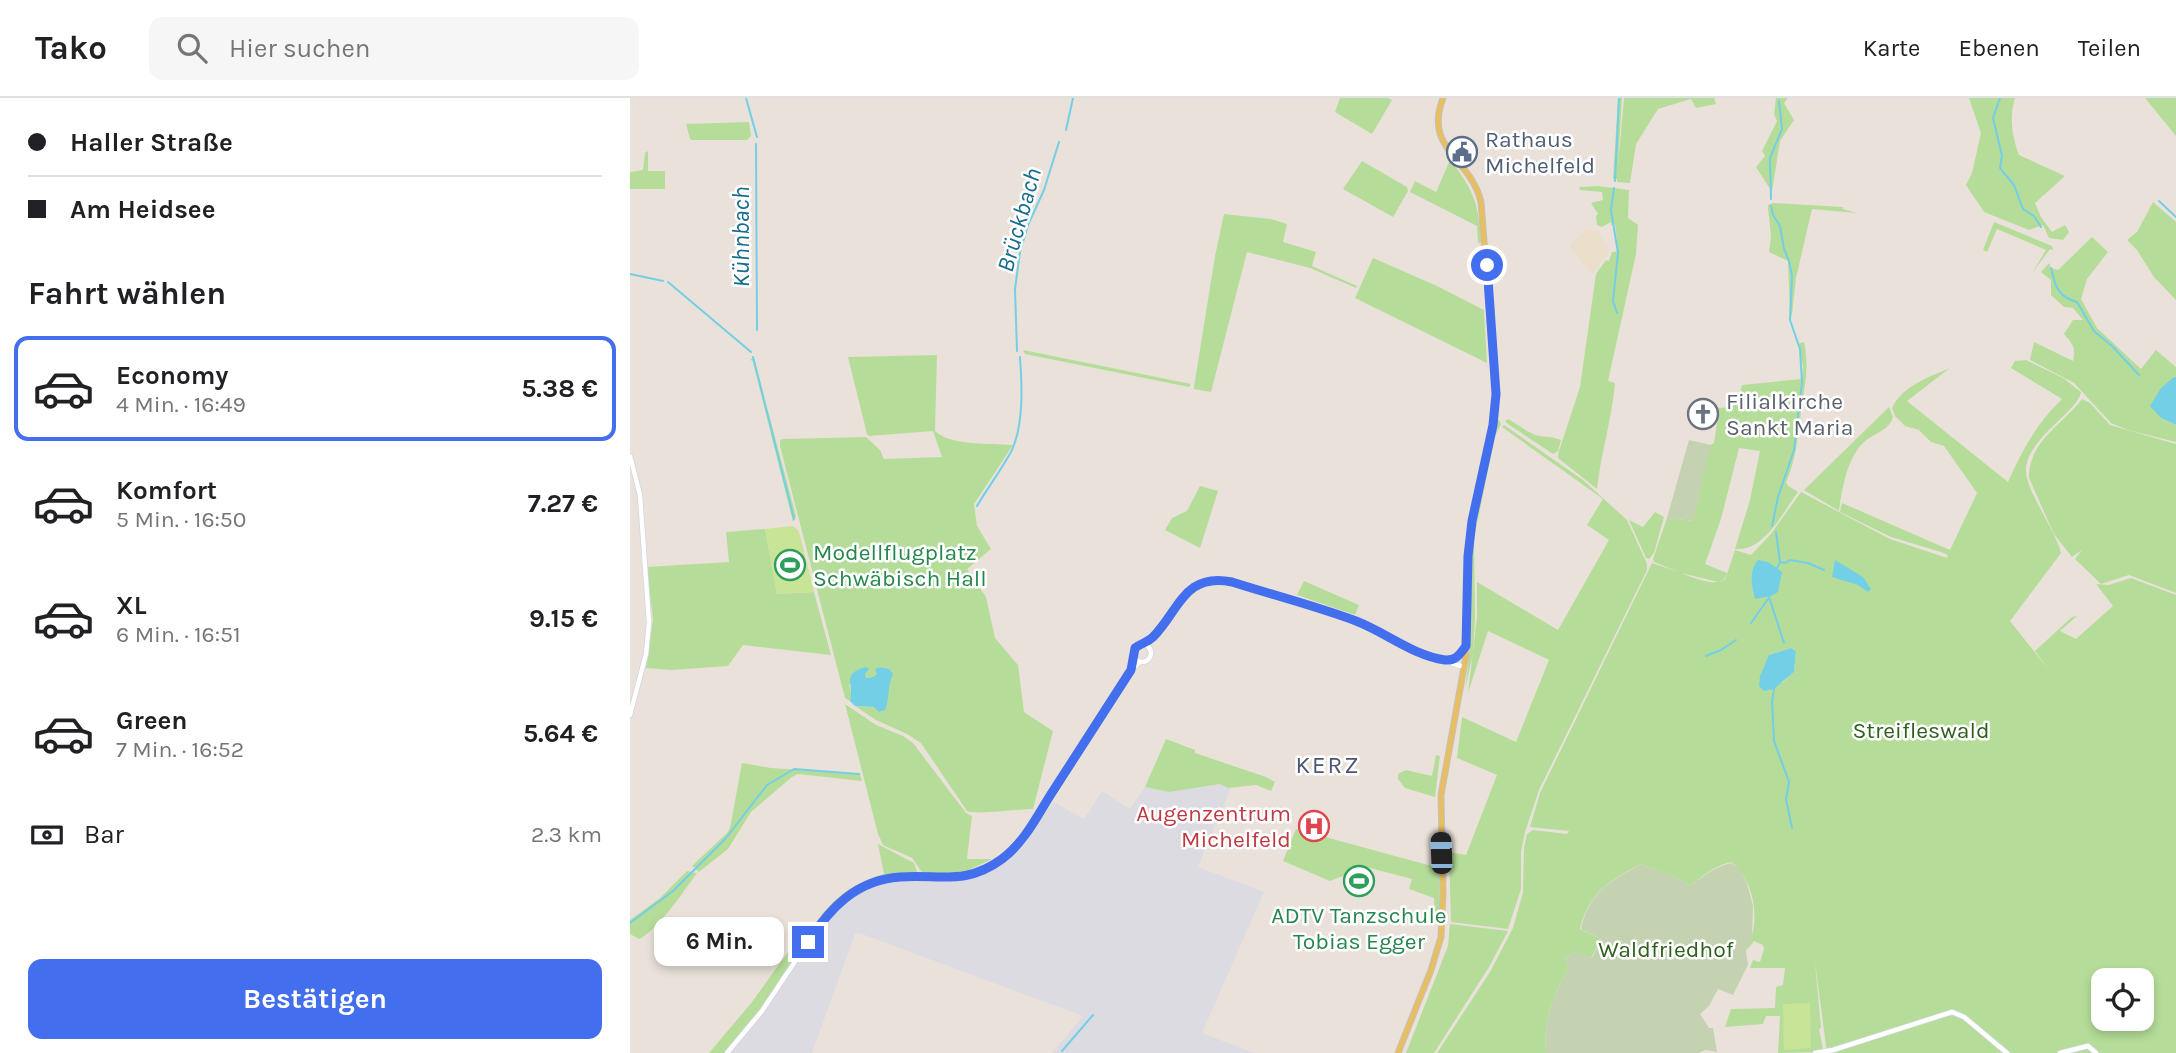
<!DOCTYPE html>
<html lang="de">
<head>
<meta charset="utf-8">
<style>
  :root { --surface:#fff; --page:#f6f6f6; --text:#202124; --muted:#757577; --line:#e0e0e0; --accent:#436eee }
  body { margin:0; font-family:Karla,sans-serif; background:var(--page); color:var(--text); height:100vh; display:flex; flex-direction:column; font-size:26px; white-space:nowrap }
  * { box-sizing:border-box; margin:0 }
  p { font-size:23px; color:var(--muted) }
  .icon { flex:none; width:38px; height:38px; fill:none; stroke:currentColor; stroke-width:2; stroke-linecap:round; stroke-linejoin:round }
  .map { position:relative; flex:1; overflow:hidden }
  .details { display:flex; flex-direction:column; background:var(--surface); width:630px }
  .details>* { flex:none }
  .banner { display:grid; align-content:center; height:154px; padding:0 28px; background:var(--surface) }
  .tools { position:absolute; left:1461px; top:870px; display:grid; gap:14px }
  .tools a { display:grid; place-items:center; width:63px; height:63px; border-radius:14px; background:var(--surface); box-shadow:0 4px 10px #0003; font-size:35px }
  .end { position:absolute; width:32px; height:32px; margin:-16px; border:9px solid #436eee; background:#fff; box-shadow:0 0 0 4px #fff }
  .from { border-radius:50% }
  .bubble { position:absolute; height:49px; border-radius:14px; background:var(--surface); box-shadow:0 4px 10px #0003; font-size:23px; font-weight:700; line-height:49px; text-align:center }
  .car { position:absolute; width:21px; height:42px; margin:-21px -10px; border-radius:9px; box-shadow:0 0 5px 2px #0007; background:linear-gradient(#222 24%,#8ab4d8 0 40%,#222 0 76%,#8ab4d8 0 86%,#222 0) }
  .banner b { display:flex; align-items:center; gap:24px; height:66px; font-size:26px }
  .banner b+b { border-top:2px solid var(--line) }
  .banner i { width:18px; height:18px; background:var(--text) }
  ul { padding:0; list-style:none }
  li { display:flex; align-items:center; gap:21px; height:105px; margin:0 14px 10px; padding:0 14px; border:4px solid transparent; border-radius:14px }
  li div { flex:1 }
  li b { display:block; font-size:26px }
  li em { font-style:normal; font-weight:700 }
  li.selected { border-color:var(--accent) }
  li>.icon { width:63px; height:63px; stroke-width:1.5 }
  h2 { padding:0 28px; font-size:32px; line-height:84px }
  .pay { display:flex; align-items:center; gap:18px; height:77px; padding:0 28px; font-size:26px }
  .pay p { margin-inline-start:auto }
  .button { display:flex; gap:14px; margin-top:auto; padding:14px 28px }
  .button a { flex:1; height:80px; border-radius:14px; background:var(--accent); color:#fff; font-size:28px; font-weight:700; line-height:80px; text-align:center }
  header { display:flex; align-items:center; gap:42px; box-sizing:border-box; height:98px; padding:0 35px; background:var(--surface); border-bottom:2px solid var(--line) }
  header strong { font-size:33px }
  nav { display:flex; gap:38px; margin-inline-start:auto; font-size:24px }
  .search { width:490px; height:63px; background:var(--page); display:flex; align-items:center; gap:18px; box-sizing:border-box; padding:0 24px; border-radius:14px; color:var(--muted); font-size:26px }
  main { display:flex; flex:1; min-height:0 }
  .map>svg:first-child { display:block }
  .industrial { fill:#dcdbe2 }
  .education { fill:#ebdeca }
  .green { fill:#b5dd99; fill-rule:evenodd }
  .cemetery { fill:#c4d2b2 }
  .pitch { fill:#c8e496 }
  .water { fill:#73cfe6 }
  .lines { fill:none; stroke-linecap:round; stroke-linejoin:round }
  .stream { stroke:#73cfe6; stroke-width:2 }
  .secondary-casing { stroke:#d0d4e0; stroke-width:6 }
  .primary-casing { stroke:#c3c3c3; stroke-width:7 }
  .secondary { stroke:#fff; stroke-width:4.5 }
  .primary { stroke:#e7bf62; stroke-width:5 }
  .route { stroke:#436eee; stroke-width:9 }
  .labels { text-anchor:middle; stroke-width:5; stroke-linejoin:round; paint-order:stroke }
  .service-label { font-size:23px; fill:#4e5e75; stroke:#fff; text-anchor:start }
  .worship-label { font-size:23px; fill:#5b616d; stroke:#fff; text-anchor:start }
  .leisure-label { font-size:23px; fill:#27864d; stroke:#fff; text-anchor:start }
  .park-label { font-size:23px; fill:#2f5f1e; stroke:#fff }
  .health-label { font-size:23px; fill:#be3a42; stroke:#fff; text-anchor:end }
  .water-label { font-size:24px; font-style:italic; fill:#156d8e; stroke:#fff }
  .neighbourhood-label { font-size:24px; letter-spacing:2px; fill:#4c5675; stroke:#fff }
</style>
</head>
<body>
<header>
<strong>Tako</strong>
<div class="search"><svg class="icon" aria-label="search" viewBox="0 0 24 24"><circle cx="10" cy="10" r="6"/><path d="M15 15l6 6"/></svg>Hier suchen</div>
<nav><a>Karte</a><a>Ebenen</a><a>Teilen</a></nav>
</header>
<main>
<section class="details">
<div class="banner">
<b><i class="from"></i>Haller Straße</b>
<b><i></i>Am Heidsee</b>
</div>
<h2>Fahrt wählen</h2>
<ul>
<li class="selected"><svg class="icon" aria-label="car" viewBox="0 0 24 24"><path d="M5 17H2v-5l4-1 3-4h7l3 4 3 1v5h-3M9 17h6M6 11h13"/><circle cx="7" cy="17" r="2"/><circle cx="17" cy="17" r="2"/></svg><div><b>Economy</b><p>4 Min. · 16:49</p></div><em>5.38 €</em></li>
<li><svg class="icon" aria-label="car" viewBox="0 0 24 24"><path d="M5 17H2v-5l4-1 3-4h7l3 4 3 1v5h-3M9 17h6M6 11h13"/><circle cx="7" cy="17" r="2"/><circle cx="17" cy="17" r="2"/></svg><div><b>Komfort</b><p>5 Min. · 16:50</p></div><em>7.27 €</em></li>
<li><svg class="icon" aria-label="car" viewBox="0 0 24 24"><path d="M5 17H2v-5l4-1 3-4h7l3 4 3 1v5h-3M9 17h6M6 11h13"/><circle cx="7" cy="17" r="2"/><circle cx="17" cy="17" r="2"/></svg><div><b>XL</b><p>6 Min. · 16:51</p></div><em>9.15 €</em></li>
<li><svg class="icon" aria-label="car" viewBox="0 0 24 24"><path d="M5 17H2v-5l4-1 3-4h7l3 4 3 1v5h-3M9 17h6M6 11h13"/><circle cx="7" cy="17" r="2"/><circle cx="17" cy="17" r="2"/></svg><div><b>Green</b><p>7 Min. · 16:52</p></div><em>5.64 €</em></li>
</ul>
<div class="pay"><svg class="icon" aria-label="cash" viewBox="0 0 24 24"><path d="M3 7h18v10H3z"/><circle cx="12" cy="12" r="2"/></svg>Bar<p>2.3 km</p></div>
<div class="button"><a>Bestätigen</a></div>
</section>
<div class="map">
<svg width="1546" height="955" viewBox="0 0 1546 955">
  <rect width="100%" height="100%" fill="#eae2da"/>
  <path class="industrial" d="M590,686l11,4 -33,79 66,25 -62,141 52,20h-202l31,-37 -224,-83 -4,1 -43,119h-82l40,-50 60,-89 23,-20 16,-8 31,-7 64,1 20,-6 19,-12 15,-13 36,-47 30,17 18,-28 28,18 15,-22 24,5z"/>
  <path class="education" d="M959,132h6l5,5 10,16 -18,23 -23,-29 15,-13z"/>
  <g class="green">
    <path d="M710,0h48l4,2 -20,34 -37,-22z"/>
    <path d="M988,0h4l-4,68 6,-68h90l2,6 -20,4 -5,-9 -33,10 -22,35 -6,39 -13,-1v-3h-4z"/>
    <path d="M1146,0h12l-4,5 10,17 -14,21 -8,51 -16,-25 9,-11 -3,-5 15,-30 -3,-7z"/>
    <path d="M1339,0h46c-6,20 -3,38 4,57l46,21 -30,27 6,14 11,15 13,-7 4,7 -6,8 -14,-2 -6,-13 -14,5 -45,-18 -18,-27 6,-12 9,-40z"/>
    <path d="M1515,0h31v38z"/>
    <path d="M119,24l2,14 -4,4h-55l-2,-1 -4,-15z"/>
    <path d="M18,53v20h17v18h-35v-17l13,-2 2,-17z"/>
    <path d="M820,62c24,30 29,45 31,83h-3l-1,-17 -67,-34 5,-11 21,11z"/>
    <path d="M732,63l45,26 1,4 -15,26 -50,-28z"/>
    <path d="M968,88l31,4 -1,28 10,7 -2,29 -28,127 7,2c-3,36 -14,70 -18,106l-39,-31v-4l22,-67 16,-113 10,-14 3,1 3,-9 6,-1 -3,-27 -4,1v-3l-9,5 -5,-2 -1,-9 2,-2 -7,-11 12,-3 -1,-8 -22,-2 -1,-3z"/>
    <path d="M1523,104l23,20v78l-22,-23 -17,-27 -10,-10 10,-8z"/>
    <path d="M1143,105l70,4v2l14,4 -45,-4 -16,69 -4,37h-2l-2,-54 -19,-9 2,-15 -3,-29v-3z"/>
    <path d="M594,116l47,5 16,5 -4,18 33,10 -4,14 45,20 -1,2 -46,-20 -63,-16 -36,140 -17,-3v-2l21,-131z"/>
    <path d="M1364,124l58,24 1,4 -3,-1 -18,24 14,-23 -49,-21 -10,23 -4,-2z"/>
    <path d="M1462,139l16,15 -21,27 -6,20 16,29 44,41 15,-19 20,17v10h-2l-13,41 15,7v17l-48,-12 -17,-7 -37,-40 -44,-23 4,-18 39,19c3,-13 0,-17 -9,-27l9,-14h10l-10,-12 -9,-1 -13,-12v-15l-10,-8 8,-9 2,5 7,2z"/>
    <path d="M743,160l64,28 47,24 3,53 -132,-65z"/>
    <path d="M1174,244c6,28 0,44 -3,71 -4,25 -4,45 -15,69l2,4 10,6c-15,20 -34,60 -63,57l15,-49 10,-49 -21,-3 -18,71 -16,45 22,9 -3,7 -6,2 -37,-9c14,5 30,13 44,7l10,-30 16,5 19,-20 31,-43 89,47 57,19 1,-3 -7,-3 -50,-15 -51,-25 2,-9 108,47 27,-57 -33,-47 -13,-4 -12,-12 -14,-4 -10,-10 -3,-8c10,-22 37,-31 58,-40l-43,33 101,81c14,-32 29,-59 54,-83l-51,-31 4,-7 11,-1 37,18 18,14c-3,20 -57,48 -55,80 1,20 30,59 35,81l-51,68 39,49 -14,-19 37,-34 5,-1 -17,15 16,8 37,-33 -17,-22 13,1 22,-7 45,17v458h-349l-12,-90 6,65 -2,1 4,20 -1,3 -44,1 2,-37h-14l-3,8 -38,3 6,-18 44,-1 1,-21 7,-2 2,-17h-35l3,-8 7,2 4,-13 -1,-4 -9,-4 -7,9c1,-5 4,-11 5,-15 7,-24 -1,-59 -21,-73 -17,4 -28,13 -41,24l-6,-5 -43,-17c-31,16 -52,28 -61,65l21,10 -10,19 -15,-7 -11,7 4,10c-17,27 -26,53 -23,85h-109l53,-81 23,-44 10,-36 1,-44 3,-14 6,-4 34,4 2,-3 -39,-4 10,-34 112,-230 27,9 -25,-10 -1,-3 14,-41 26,3 17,-76 4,-2 5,-33 -2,-2 15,-1 8,-13 2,-9 59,-6 2,-13 -5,-22zM1161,550l5,3 -2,21 -12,11 -13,-28zM1474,882h38v38h-38z"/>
    <path d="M393,252l168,34 -2,3 -164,-33z"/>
    <path d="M307,257l-2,76c15,15 56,12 78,14l-39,59 3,22 14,23 -24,20 19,28 9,41 23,27 6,47 29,19 -20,78c-15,0 -55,6 -66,2l-46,-68 -14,-9 -31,-14 -21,-14 20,1 12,-3v-16l5,-14 -3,-5 -9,-2 -4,2 1,5 -4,3 -8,1v-4l-16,11 3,9 -2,7 -5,-3 -65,-252v-6l3,-1 83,-2 14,13 4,9 58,-2 -9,-26 -64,5 -2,-2 -19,-77z"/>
    <path d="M124,260l42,158 -3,6 -40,-160 -3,-3z"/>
    <path d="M1452,301l8,4 20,22 66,19v149l-47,-18 -28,9 -26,-25 7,-9 -10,7 -18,-23 -25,-56c-1,-36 34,-54 53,-79z"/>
    <path d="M1259,309l4,10c-4,14 -19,16 -29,25 -17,16 -22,47 -25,69l-35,-21z"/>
    <path d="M878,321c8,4 16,11 25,15 8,4 16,1 28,6l-3,11 -5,3 -45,-30 -3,-3z"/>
    <path d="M866,322h3l2,4 -6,12 -21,103 1,79 -2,35 -8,37 5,-42 2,-112z"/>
    <path d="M874,327l79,55 44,40 20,44v6l-108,220 -14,42 -4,20v37l-13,40 -57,-7 -2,-70 17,3 31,-80 -40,-17 5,-41 54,25 33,-82 -61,-29 -20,62 9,-76v-35l81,48 51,-90 -22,-15 16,-26 -101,-72z"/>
    <path d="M570,388l18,5 -18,57 -35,-18 7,-12 15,-7z"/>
    <path d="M1025,414l9,5 -10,36 -5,6 -3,-1 -17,-38 14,7z"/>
    <path d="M135,431l12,65 37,-2 17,63 -88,-10 -15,21 -57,4 -25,-2 7,-48 -6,-53 82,-5 -3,-30z"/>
    <path d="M674,483l55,24 -4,10 -58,-20z"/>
    <path d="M215,606l31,21 27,11 10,7 53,70 6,3 -5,43h25l-29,14 -39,2 -12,-17 -29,-13 -5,-11z"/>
    <path d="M536,641l29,11v3l71,24 9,5 -4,9 -15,-6 -28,3 -8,-4 -51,8 -24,-5z"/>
    <path d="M806,657l4,1 -5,41 -30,-9 -7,-9v-5l8,-4 26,6z"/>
    <path d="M112,665l29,5 89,6 2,7 -64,-7 -6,3 -41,35 -23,37 -29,23 -7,-6 35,-33 3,-5z"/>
    <path d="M666,731l143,39 1,50h-5l-1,-20 -25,-9 3,-10 -46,-12 -36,14 -47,-20z"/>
    <path d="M248,746l36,19 4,12c-76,-5 -101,51 -137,105 -15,23 -32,44 -50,65l-7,8h-15l43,-51 41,-57 5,3c27,-40 39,-59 86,-74z"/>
    <path d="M57,773l10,2c-13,18 -40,58 -58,66l-9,-5v-14l30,-22z"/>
    <path d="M820,826l58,7 -19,36 -55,86h-28l42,-107z"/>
  </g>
  <g class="cemetery">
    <path d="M1059,342l22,5 -18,76 -26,-3z"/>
    <path d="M1101,765l9,6 7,14 6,23 -1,31 -6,14 2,14 -15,30 -15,-6 -9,17 -9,8 9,14h4l4,24 -11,-2 -8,3h-152c-3,-32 6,-58 23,-85l-4,-10 11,-7 16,7 9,-19 -20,-10c8,-37 29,-48 60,-65l43,17 6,5c13,-10 24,-19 41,-23z"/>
  </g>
  <g class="pitch">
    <path d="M163,428l5,4 3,9 13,53 -37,2 -12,-65z"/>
    <path d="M1180,905l1,45 -27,2 -1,-46z"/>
  </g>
  <g class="water">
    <path d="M1544,279h2v48l-15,-7 -11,-12 11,-18z"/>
    <path d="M1128,462l10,2 14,10 -4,20 -7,4 -16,3c-3,-14 -7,-26 3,-39z"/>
    <path d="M1205,462l28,17 8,12 -3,3 -10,-7 -26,-8z"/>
    <path d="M1161,550l5,3 -2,21 -20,17 -10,2 -5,-5 1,-10 9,-21z"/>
    <path d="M236,569l3,2 -4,5 1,4 7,-1 4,-3 -2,-5 5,-2 9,2 4,5c-6,13 -3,24 -8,36l-6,2 -5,-5 -19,-1 -5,-5c5,-17 -10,-27 16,-34z"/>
  </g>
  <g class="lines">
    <g class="stream">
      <path d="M116,0l11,39"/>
      <path d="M1370,0l-7,20 9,38 -2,12 14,17 9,24 11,7 7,11"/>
      <path d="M436,32l7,-32"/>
      <path d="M126,46l1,186"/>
      <path d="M985,83l4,-83"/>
      <path d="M984,90l-3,22 7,43 -5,48 4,12"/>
      <path d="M1141,101l-1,-41 12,-29 -3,-28"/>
      <path d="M1529,103l17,16"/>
      <path d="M1141,108l2,9 7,11 4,23 5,12 3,15 -2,44 10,29 2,34 -8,67 -16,47 -6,29"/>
      <path d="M1421,170c4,18 7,29 26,34l17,29 18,15 27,29"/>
      <path d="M0,176l33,7"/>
      <path d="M38,184l83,70"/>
      <path d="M387,253l-2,-62 5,-37 8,-27 16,-35 15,-48"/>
      <path d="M123,259l41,162"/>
      <path d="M347,408c11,-19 25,-37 35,-56 12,-27 10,-65 8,-93"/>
      <path d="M1146,434l4,30 -3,6"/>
      <path d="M1150,464l5,1 5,-3 18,3 16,7"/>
      <path d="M1139,499l15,46"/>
      <path d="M1121,525l17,-24"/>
      <path d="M1076,558l15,-6 15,-10"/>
      <path d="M1144,591l-2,13 2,39 15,41 -3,17 6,29"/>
      <path d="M0,825l43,-32 53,-53 41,-53 27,-16 65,5"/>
      <path d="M432,953l31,-36"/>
    </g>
    <g class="secondary-casing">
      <g id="secondary">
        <path d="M0,358l10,39 9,128 -3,31 -16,61"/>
        <path d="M744,532l16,8"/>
        <path d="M515,546c26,-25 38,-65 80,-63l132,41 22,8 36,22 49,15"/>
        <circle cx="512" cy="555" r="9"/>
        <path d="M813,561l13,-1 10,-12"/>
        <path d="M97,955l35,-42 64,-96 21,-20 19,-10 26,-7h56l16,-2 28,-11 17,-12 22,-26 100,-157 9,-8"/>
        <path d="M1185,955l18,-3 119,-38 12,5 43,36"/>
        <path d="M1430,955l28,-7 8,7"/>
      </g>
    </g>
    <g class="primary-casing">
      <path id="primary" d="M768,955l33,-83 10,-33 2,-43 -2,-99 25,-139 2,-100 4,-35 21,-96 3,-31 -15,-192c-10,-44 -58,-52 -38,-104"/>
    </g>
    <use href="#secondary" class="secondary"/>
    <use href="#primary" class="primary"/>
  </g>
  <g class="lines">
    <path class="route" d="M178,844c22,-34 48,-62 92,-65 40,-3 65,9 102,-18 23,-17 36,-45 51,-68 26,-40 52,-81 78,-121l4,-22c6,-5 12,-5 18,-11 26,-26 31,-65 79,-55 41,13 84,24 124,39 31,12 56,34 89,39 11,1 15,-6 21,-14l2,-90 4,-35 21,-96 3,-31 -9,-129"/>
  </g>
  <defs>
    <g id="civic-ring" transform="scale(1.575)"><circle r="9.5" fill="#fff" stroke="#5c6f8a" stroke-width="1.5"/><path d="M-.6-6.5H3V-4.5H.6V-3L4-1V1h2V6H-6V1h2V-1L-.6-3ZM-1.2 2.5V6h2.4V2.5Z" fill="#5c6f8a"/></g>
    <g id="church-ring" transform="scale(1.575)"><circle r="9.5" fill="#fff" stroke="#6b7280" stroke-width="1.5"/><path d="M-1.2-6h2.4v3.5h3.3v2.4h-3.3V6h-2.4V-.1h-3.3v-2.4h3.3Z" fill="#6b7280"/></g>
    <g id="stadium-ring" transform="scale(1.575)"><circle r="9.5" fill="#fff" stroke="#2e9e5b" stroke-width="1.5"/><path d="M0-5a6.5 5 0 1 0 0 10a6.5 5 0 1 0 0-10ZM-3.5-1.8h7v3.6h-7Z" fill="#2e9e5b"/></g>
    <g id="hospital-ring" transform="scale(1.575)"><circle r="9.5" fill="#fff" stroke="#e0444e" stroke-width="1.5"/><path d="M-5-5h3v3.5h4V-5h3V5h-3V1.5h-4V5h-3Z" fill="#e0444e"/></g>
  </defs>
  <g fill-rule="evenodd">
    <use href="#civic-ring" x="832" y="54"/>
    <use href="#church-ring" x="1073" y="316"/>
    <use href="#stadium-ring" x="160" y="467"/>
    <use href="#hospital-ring" x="684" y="728"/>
    <use href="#stadium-ring" x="729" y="783"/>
  </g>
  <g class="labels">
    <g class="service-label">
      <text x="855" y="49">Rathaus<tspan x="855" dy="26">Michelfeld</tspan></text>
    </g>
    <g class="worship-label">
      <text x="1096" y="311">Filialkirche<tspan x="1096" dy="26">Sankt Maria</tspan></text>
    </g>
    <g class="leisure-label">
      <text x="183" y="462">Modellflugplatz<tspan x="183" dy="26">Schwäbisch Hall</tspan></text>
      <text x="729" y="825" text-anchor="middle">ADTV Tanzschule<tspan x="729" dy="26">Tobias Egger</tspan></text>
    </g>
    <g class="park-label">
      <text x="1291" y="640">Streifleswald</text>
      <text x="1036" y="859">Waldfriedhof</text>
    </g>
    <g class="health-label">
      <text x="661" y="723">Augenzentrum<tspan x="661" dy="26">Michelfeld</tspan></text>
    </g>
    <g class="water-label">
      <text transform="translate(389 122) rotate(-74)" y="8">Brückbach</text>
      <text transform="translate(111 139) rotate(-90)" y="8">Kühnbach</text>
    </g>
    <g class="neighbourhood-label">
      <text x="698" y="675">KERZ</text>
    </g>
  </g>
</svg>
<div class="tools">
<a><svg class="icon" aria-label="locate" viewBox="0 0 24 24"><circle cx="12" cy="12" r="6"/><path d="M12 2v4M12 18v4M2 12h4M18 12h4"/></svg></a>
</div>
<i class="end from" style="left:857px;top:167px"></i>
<i class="end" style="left:178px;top:844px"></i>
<div class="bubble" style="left:24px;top:819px;width:130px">6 Min.</div>
<i class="car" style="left:811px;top:755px;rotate:358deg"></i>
</div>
</main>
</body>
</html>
